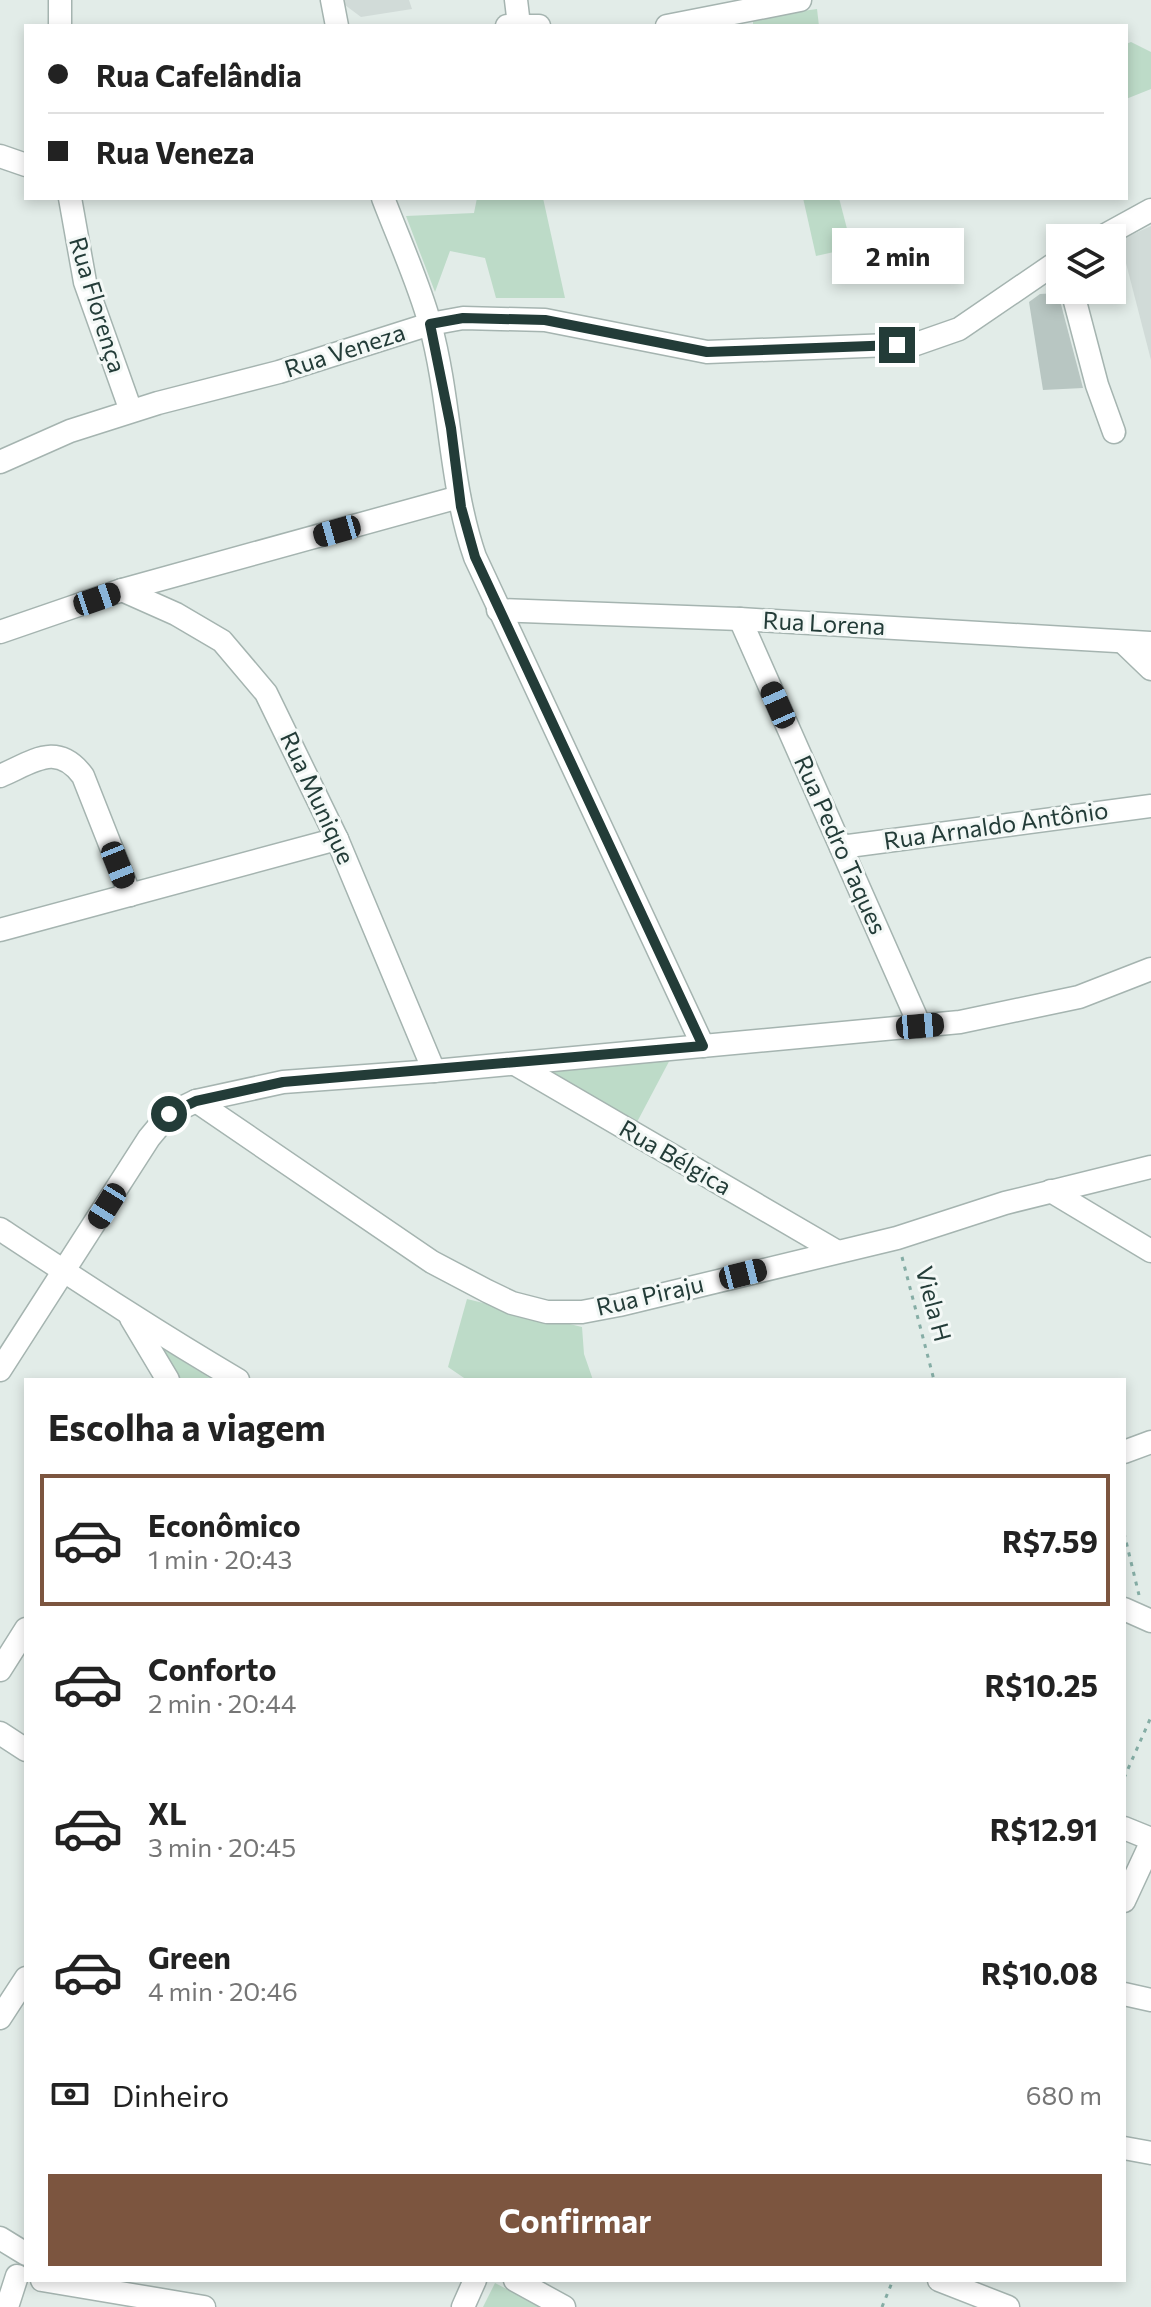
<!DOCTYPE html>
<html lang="pt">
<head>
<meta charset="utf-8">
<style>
  :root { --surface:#fff; --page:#f6f6f6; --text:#222; --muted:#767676; --line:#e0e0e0; --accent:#7c553f }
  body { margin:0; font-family:Commissioner,sans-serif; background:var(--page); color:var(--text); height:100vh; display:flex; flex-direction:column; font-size:30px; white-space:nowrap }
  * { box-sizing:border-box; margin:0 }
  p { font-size:26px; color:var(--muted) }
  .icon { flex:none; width:44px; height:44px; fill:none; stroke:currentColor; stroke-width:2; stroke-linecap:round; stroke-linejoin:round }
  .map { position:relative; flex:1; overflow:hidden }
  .details { position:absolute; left:24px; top:1378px; width:1102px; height:904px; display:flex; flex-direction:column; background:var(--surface); border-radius:0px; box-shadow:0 4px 12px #0003 }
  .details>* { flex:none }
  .banner { position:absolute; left:24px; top:24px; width:1104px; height:176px; border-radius:0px; box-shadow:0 4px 12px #0003; display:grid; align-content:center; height:176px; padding:0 24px; background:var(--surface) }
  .buttons { position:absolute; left:1046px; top:224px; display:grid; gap:16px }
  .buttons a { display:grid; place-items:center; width:80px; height:80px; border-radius:0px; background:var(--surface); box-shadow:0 4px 12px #0003; font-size:40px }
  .end { position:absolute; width:36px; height:36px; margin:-18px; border:10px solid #233c38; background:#fff; box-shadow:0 0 0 4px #fff }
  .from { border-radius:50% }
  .bubble { position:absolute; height:56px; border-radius:0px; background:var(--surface); box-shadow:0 4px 12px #0003; font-size:26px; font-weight:700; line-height:56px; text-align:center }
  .car { position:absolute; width:24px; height:48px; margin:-24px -12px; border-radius:10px; box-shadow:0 0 6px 2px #0007; background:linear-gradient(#222 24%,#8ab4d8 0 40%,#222 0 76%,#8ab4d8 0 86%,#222 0) }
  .banner b { display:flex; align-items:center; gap:28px; height:76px; font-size:30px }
  .banner b+b { border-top:2px solid var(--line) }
  .banner i { width:20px; height:20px; background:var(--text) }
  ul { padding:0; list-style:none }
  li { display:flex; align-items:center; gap:24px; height:132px; margin:0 16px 12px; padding:0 8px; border:4px solid transparent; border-radius:0px }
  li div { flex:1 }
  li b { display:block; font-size:30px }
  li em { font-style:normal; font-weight:700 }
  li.current { border-color:var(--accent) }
  li>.icon { width:72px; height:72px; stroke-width:1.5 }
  h2 { padding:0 24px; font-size:36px; line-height:96px }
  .pay { display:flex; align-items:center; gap:20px; height:88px; padding:0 24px; font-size:30px }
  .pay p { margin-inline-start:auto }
  .button { display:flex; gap:16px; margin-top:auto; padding:16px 24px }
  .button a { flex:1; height:92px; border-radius:0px; background:var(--accent); color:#fff; font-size:32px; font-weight:700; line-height:92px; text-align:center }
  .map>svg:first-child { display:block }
  .built { fill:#d1dbd8 }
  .green { fill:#bddbc8 }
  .building { fill:#b8c6c2 }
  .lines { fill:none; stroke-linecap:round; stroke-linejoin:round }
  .minor-casing { stroke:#a5b4b0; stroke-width:25 }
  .path { stroke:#85ada5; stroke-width:3; stroke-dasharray:4 6; stroke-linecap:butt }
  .minor { stroke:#fff; stroke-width:22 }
  .route { stroke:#233c38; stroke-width:10 }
  .labels { text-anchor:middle; stroke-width:6; stroke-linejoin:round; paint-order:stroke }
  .street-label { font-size:24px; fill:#233c38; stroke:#f3f8f6 }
</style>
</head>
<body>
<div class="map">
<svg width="1151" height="2307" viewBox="0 0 1151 2307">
  <rect width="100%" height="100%" fill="#e2ece8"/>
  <g class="built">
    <path d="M344,0h65l3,9 -51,8 -16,-12z"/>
    <path d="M1151,226v134l-31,-120z"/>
  </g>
  <g class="green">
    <path d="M817,9l2,17h-66v-8z"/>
    <path d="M1131,42l20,10v37l-25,10v-55z"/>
    <path d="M477,198h66l22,100h-69l-11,-40 -35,-7 -15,41 -29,-76 68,-3z"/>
    <path d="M803,198h36l13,50 -36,8z"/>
    <path d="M674,1052l-38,72 -112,-58z"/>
    <path d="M467,1299l115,28 2,27 9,26h-126l-19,-13z"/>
    <path d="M146,1338l67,42h-33z"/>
    <path d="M495,2283l47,24h-59z"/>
  </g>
  <path class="building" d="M1058,293l25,95 -40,2 -14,-88 11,-8z"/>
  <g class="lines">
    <g class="minor-casing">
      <g id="minor">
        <path d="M60,0v26"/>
        <path d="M332,0l5,26"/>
        <path d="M516,0l3,25"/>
        <path d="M507,26h32"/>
        <path d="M667,26l133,-26"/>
        <path d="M0,156l26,9"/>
        <path d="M70,198l15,84 46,129"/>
        <path d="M383,198c16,42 35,83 47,126 21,77 19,158 45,233l228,489"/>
        <path d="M1100,238l51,-28"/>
        <path d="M1072,290l25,95 17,47"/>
        <path d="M0,462l70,-31 88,-28 121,-31 151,-48 33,-6 82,2 162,32 209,-8 43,-15 101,-69"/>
        <path d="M122,590l54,24 46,27 44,52 71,146 97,232"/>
        <path d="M498,610l242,9 411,24"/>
        <path d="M740,619l180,407"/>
        <path d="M0,632l122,-42 337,-93"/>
        <path d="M1124,643l27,26"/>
        <path d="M0,776c33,-14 57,-35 83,0l47,119"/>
        <path d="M841,847l310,-41"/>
        <path d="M0,930l337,-91"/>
        <path d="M515,1064l321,187"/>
        <path d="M196,1101l236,161 55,29 25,12 35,9h35l37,-7 278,-67 108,-35 146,-36"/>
        <path d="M1051,1191l100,60"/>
        <path d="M0,1229c79,52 156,103 238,151"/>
        <path d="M131,1318l37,62"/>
        <path d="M0,1370l149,-232 20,-24 27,-13 87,-19 151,-11 526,-49 119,-25 72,-28"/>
        <path d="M1124,1452l27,-10"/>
        <path d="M1124,1609l27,12"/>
        <path d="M0,1670l26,-41"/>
        <path d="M0,1733l26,17"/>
        <path d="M1124,1828l27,11"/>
        <path d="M1124,1901l27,-58"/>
        <path d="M1124,1994l27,6"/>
        <path d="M0,2018l26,-40"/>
        <path d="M1124,2148l27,5"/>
        <path d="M0,2238l26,16"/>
        <path d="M42,2280l162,27"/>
        <path d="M515,2280l49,27"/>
        <path d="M939,2280l69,27"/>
        <path d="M7,2307l10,-31"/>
        <path d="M463,2307l12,-27"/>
      </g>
    </g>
    <g class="path">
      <path d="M902,1257l32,123"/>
      <path d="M1124,1533l15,62"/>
      <path d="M1124,1778l27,-61"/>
      <path d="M882,2307l11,-27"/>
    </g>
    <use href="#minor" class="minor"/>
  </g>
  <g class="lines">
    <path class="route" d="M169,1114l27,-13 87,-19 420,-36 -228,-489 -14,-50 -10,-79 -21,-104 33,-6 82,2 162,32 190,-7"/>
  </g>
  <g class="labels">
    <g class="street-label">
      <text transform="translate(97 305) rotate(73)" y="8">Rua Florença</text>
      <text transform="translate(345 351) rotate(-18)" y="8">Rua Veneza</text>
      <text transform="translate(824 624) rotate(3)" y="8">Rua Lorena</text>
      <text transform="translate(317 798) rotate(65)" y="8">Rua Munique</text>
      <text transform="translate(996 826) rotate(-8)" y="8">Rua Arnaldo Antônio</text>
      <text transform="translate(840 845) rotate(66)" y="8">Rua Pedro Taques</text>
      <text transform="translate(675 1158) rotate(30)" y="8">Rua Bélgica</text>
      <text transform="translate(650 1296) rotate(-13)" y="8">Rua Piraju</text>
      <text transform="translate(933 1304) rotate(75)" y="8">Viela H</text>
    </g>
  </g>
</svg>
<div class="buttons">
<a><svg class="icon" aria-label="layers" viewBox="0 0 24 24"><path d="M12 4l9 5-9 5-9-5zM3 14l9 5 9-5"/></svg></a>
</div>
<i class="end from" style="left:169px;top:1114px"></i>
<i class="end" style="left:897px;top:345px"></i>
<div class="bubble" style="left:832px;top:228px;width:132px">2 min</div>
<i class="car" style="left:337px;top:531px;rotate:254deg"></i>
<i class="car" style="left:97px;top:599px;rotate:71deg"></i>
<i class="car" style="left:778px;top:705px;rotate:336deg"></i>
<i class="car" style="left:118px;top:865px;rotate:158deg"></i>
<i class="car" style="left:920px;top:1026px;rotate:85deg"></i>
<i class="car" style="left:107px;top:1206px;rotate:212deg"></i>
<i class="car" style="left:743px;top:1274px;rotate:76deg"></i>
<div class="banner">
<b><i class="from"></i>Rua Cafelândia</b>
<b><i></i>Rua Veneza</b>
</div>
<section class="details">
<h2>Escolha a viagem</h2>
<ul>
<li class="current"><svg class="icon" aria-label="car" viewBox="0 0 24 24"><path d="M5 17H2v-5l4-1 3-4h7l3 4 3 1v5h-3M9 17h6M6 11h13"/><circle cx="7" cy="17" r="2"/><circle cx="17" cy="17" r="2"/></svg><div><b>Econômico</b><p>1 min · 20:43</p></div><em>R$7.59</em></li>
<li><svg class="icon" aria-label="car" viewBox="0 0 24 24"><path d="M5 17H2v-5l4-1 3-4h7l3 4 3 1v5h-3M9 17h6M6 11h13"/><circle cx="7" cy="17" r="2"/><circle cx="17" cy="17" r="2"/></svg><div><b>Conforto</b><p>2 min · 20:44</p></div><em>R$10.25</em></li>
<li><svg class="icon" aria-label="car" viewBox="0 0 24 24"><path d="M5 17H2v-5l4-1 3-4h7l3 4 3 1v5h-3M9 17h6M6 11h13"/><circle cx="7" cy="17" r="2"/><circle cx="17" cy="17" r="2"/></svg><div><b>XL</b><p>3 min · 20:45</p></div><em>R$12.91</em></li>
<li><svg class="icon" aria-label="car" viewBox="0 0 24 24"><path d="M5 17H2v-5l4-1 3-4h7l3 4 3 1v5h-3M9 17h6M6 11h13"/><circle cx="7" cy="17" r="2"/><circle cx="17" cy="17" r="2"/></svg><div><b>Green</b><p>4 min · 20:46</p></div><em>R$10.08</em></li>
</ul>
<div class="pay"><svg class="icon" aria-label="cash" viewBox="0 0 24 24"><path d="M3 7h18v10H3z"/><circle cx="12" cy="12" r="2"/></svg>Dinheiro<p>680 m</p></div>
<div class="button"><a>Confirmar</a></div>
</section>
</div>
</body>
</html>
